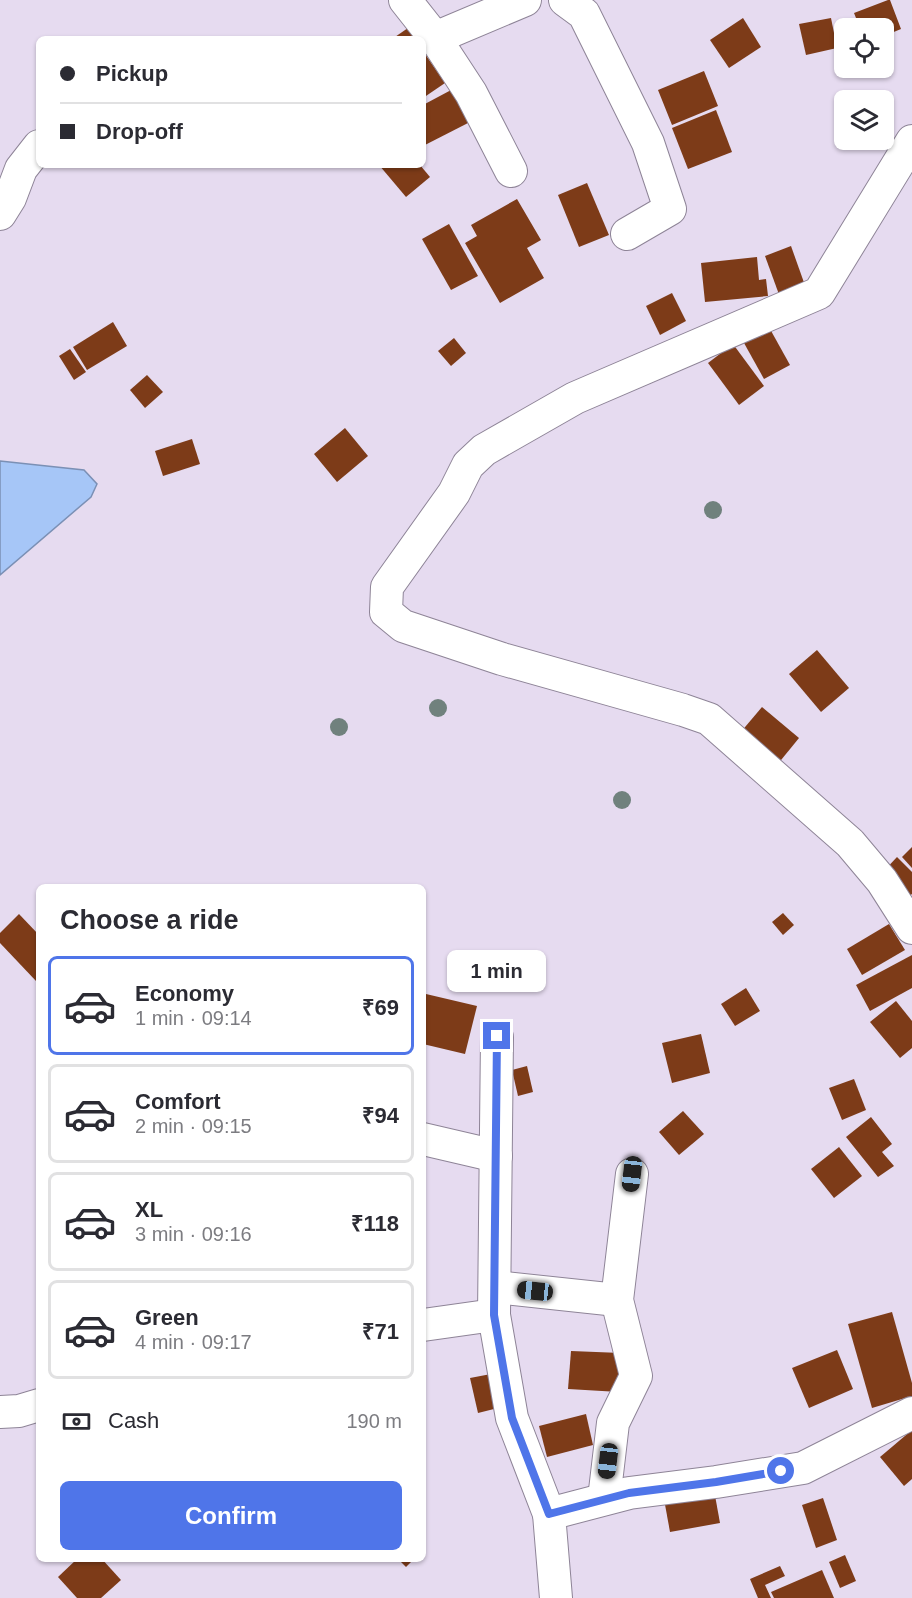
<!DOCTYPE html>
<html lang="en">
<head>
<meta charset="utf-8">
<style>
  :root { --surface:#fff; --page:#f2f2f3; --text:#2b2b33; --muted:#7c7c81; --line:#e1e1e2; --accent:#4f75e9 }
  body { margin:0; font-family:Helvetica,sans-serif; background:var(--page); color:var(--text); height:100vh; display:flex; flex-direction:column; font-size:22px; white-space:nowrap }
  * { box-sizing:border-box; margin:0 }
  p { font-size:20px; color:var(--muted) }
  .icon { flex:none; width:33px; height:33px; fill:none; stroke:currentColor; stroke-width:2; stroke-linecap:round; stroke-linejoin:round }
  .map { position:relative; flex:1; overflow:hidden }
  .side { position:absolute; left:36px; top:884px; width:390px; height:678px; display:flex; flex-direction:column; background:var(--surface); border-radius:9px; box-shadow:0 2px 4px #0004 }
  .side>* { flex:none }
  .banner { position:absolute; left:36px; top:36px; width:390px; height:132px; border-radius:9px; box-shadow:0 2px 4px #0004; display:grid; align-content:center; height:132px; padding:0 24px; background:var(--surface) }
  .controls { position:absolute; left:834px; top:18px; display:grid; gap:12px }
  .controls a { display:grid; place-items:center; width:60px; height:60px; border-radius:9px; background:var(--surface); box-shadow:0 2px 4px #0004; font-size:30px }
  .end { position:absolute; width:27px; height:27px; margin:-14px; border:8px solid #4f75e9; background:#fff; box-shadow:0 0 0 3px #fff }
  .from { border-radius:50% }
  .bubble { position:absolute; height:42px; border-radius:9px; background:var(--surface); box-shadow:0 2px 4px #0004; font-size:20px; font-weight:600; line-height:42px; text-align:center }
  .car { position:absolute; width:18px; height:36px; margin:-18px -9px; border-radius:8px; box-shadow:0 0 4px 2px #0007; background:linear-gradient(#222 24%,#8ab4d8 0 40%,#222 0 76%,#8ab4d8 0 86%,#222 0) }
  .banner b { display:flex; align-items:center; gap:21px; height:57px; font-size:22px }
  .banner b+b { border-top:2px solid var(--line) }
  .banner i { width:15px; height:15px; background:var(--text) }
  ul { padding:0; list-style:none }
  li { display:flex; align-items:center; gap:18px; height:99px; margin:0 12px 9px; padding:0 12px; border:3px solid var(--line); border-radius:9px }
  li div { flex:1 }
  li b { display:block; font-size:22px }
  li em { font-style:normal; font-weight:600 }
  li.selected { border-color:var(--accent) }
  li>.icon { width:54px; height:54px; stroke-width:1.5 }
  h2 { padding:0 24px; font-size:27px; line-height:72px }
  .pay { display:flex; align-items:center; gap:15px; height:66px; padding:0 24px; font-size:22px }
  .pay p { margin-inline-start:auto }
  .button { display:flex; gap:12px; margin-top:auto; padding:12px 24px }
  .button a { flex:1; height:69px; border-radius:9px; background:var(--accent); color:#fff; font-size:24px; font-weight:600; line-height:69px; text-align:center }
  .map>svg:first-child { display:block }
  .water { fill:#a6c6f7; stroke:#7b90b5; stroke-width:1.5 }
  .building { fill:#7d3b18 }
  .lines { fill:none; stroke-linecap:round; stroke-linejoin:round }
  .minor-casing { stroke:#8e8497; stroke-width:34 }
  .minor { stroke:#fff; stroke-width:32 }
  .tree { fill:#70817d }
  .route { stroke:#4f75e9; stroke-width:8 }
</style>
</head>
<body>
<div class="map">
<svg width="912" height="1598" viewBox="0 0 912 1598">
  <rect width="100%" height="100%" fill="#e6dbf0"/>
  <path class="water" d="M0,461l84,9 13,14 -6,13 -91,78z"/>
  <g class="building">
    <path d="M888,0h2l11,29 -17,7v-8h-24l-6,-15z"/>
    <path d="M743,18l18,29 -32,21 -19,-28z"/>
    <path d="M831,18l6,30 -31,7 -7,-31z"/>
    <path d="M408,28l7,11h-23z"/>
    <path d="M423,51l22,32 -22,15z"/>
    <path d="M704,71l14,35 -46,19 -14,-35z"/>
    <path d="M453,89l17,33 -47,24v-41z"/>
    <path d="M716,110l16,42 -44,17 -16,-41z"/>
    <path d="M379,165h41l10,12 -24,20z"/>
    <path d="M587,183l22,52 -30,12 -21,-52z"/>
    <path d="M517,199l24,41 -14,8 17,30 -44,25 -35,-60 12,-7 -6,-11z"/>
    <path d="M449,224l29,52 -27,14 -29,-51z"/>
    <path d="M791,246l16,45 -26,9 -16,-44z"/>
    <path d="M757,257l2,23 7,-1 2,17 -63,6 -4,-39z"/>
    <path d="M672,293l14,28 -26,14 -14,-29z"/>
    <path d="M113,322l14,24 -40,24 -14,-23z"/>
    <path d="M770,329l20,36 -26,14 -20,-36z"/>
    <path d="M454,338l12,15 -15,13 -13,-15z"/>
    <path d="M733,344l31,42 -25,19 -31,-42z"/>
    <path d="M70,349l16,23 -12,8 -15,-24z"/>
    <path d="M147,375l16,17 -18,16 -15,-18z"/>
    <path d="M345,428l23,28 -31,26 -23,-28z"/>
    <path d="M192,439l8,25 -37,12 -8,-25z"/>
    <path d="M817,650l32,38 -28,24 -32,-38z"/>
    <path d="M762,707l37,31 -22,27 -37,-32z"/>
    <path d="M912,847v21l-10,-11z"/>
    <path d="M897,857l15,15v22l-5,4 -25,-25z"/>
    <path d="M783,913l11,12 -11,10 -11,-13z"/>
    <path d="M19,914l20,21v44l-3,2 -36,-38v-10z"/>
    <path d="M889,924l16,26 -43,25 -15,-26z"/>
    <path d="M912,955v33l-42,23 -14,-26z"/>
    <path d="M746,988l14,23 -25,15 -14,-22z"/>
    <path d="M426,994l51,12 -12,48 -42,-10v-37z"/>
    <path d="M896,1001l16,20v27l-12,10 -30,-36z"/>
    <path d="M701,1034l9,39 -38,10 -10,-40z"/>
    <path d="M527,1066l6,26 -15,4 -6,-26z"/>
    <path d="M854,1079l12,31 -24,10 -13,-32z"/>
    <path d="M683,1111l21,23 -25,21 -20,-23z"/>
    <path d="M871,1117l21,27 -10,8 12,14 -16,11 -32,-40z"/>
    <path d="M839,1147l23,29 -28,22 -23,-29z"/>
    <path d="M892,1312l20,71v13l-40,12 -24,-84z"/>
    <path d="M837,1350l16,39 -44,19 -17,-40z"/>
    <path d="M571,1351l50,2 -2,39 -51,-3z"/>
    <path d="M491,1374l7,34 -20,5 -8,-35z"/>
    <path d="M586,1414l7,31 -46,12 -8,-31z"/>
    <path d="M912,1430v49l-8,7 -24,-29z"/>
    <path d="M714,1490l6,33 -50,9 -6,-33z"/>
    <path d="M823,1498l14,42 -21,8 -14,-43z"/>
    <path d="M845,1555l11,26 -16,7 -11,-26z"/>
    <path d="M78,1558h23l20,22 -20,18h-24l-19,-21z"/>
    <path d="M397,1558h18l-9,9z"/>
    <path d="M780,1566l5,10 -20,9 6,13h-13l-8,-19z"/>
    <path d="M822,1570l12,28h-60l-3,-6z"/>
  </g>
  <g class="lines">
    <g class="minor-casing">
      <g id="minor">
        <path d="M405,0l30,38 36,55 40,78"/>
        <path d="M565,0l19,14 64,129 22,66 -43,25"/>
        <path d="M435,38l90,-38"/>
        <path d="M912,141l-93,152 -244,105 -91,52 -16,15 -14,28 -67,94 -1,25 17,14 99,33 181,51 26,9 141,124 32,38 30,47"/>
        <path d="M0,214l10,-16 11,-29 18,-23"/>
        <path d="M497,1037l-3,278 18,103 37,96"/>
        <path d="M423,1139l73,17"/>
        <path d="M495,1287l122,13"/>
        <path d="M423,1325l71,-10"/>
        <path d="M0,1412l19,-1 20,-6"/>
        <path d="M604,1499l9,-76 23,-47 -19,-76 15,-126"/>
        <path d="M556,1598l-7,-84 80,-21 87,-11 87,-14 109,-55"/>
      </g>
    </g>
    <use href="#minor" class="minor"/>
  </g>
  <g class="tree">
    <circle cx="713" cy="510" r="9"/>
    <circle cx="438" cy="708" r="9"/>
    <circle cx="339" cy="727" r="9"/>
    <circle cx="622" cy="800" r="9"/>
  </g>
  <g class="lines">
    <path class="route" d="M497,1036l-3,279 18,103 37,96 80,-21 87,-11 65,-11"/>
  </g>
</svg>
<div class="controls">
<a><svg class="icon" aria-label="locate" viewBox="0 0 24 24"><circle cx="12" cy="12" r="6"/><path d="M12 2v4M12 18v4M2 12h4M18 12h4"/></svg></a>
<a><svg class="icon" aria-label="layers" viewBox="0 0 24 24"><path d="M12 4l9 5-9 5-9-5zM3 14l9 5 9-5"/></svg></a>
</div>
<i class="end from" style="left:781px;top:1471px"></i>
<i class="end" style="left:497px;top:1036px"></i>
<div class="bubble" style="left:447px;top:950px;width:99px">1 min</div>
<i class="car" style="left:632px;top:1174px;rotate:187deg"></i>
<i class="car" style="left:535px;top:1291px;rotate:276deg"></i>
<i class="car" style="left:608px;top:1461px;rotate:187deg"></i>
<div class="banner">
<b><i class="from"></i>Pickup</b>
<b><i></i>Drop-off</b>
</div>
<section class="side">
<h2>Choose a ride</h2>
<ul>
<li class="selected"><svg class="icon" aria-label="car" viewBox="0 0 24 24"><path d="M5 17H2v-5l4-1 3-4h7l3 4 3 1v5h-3M9 17h6M6 11h13"/><circle cx="7" cy="17" r="2"/><circle cx="17" cy="17" r="2"/></svg><div><b>Economy</b><p>1 min · 09:14</p></div><em>₹69</em></li>
<li><svg class="icon" aria-label="car" viewBox="0 0 24 24"><path d="M5 17H2v-5l4-1 3-4h7l3 4 3 1v5h-3M9 17h6M6 11h13"/><circle cx="7" cy="17" r="2"/><circle cx="17" cy="17" r="2"/></svg><div><b>Comfort</b><p>2 min · 09:15</p></div><em>₹94</em></li>
<li><svg class="icon" aria-label="car" viewBox="0 0 24 24"><path d="M5 17H2v-5l4-1 3-4h7l3 4 3 1v5h-3M9 17h6M6 11h13"/><circle cx="7" cy="17" r="2"/><circle cx="17" cy="17" r="2"/></svg><div><b>XL</b><p>3 min · 09:16</p></div><em>₹118</em></li>
<li><svg class="icon" aria-label="car" viewBox="0 0 24 24"><path d="M5 17H2v-5l4-1 3-4h7l3 4 3 1v5h-3M9 17h6M6 11h13"/><circle cx="7" cy="17" r="2"/><circle cx="17" cy="17" r="2"/></svg><div><b>Green</b><p>4 min · 09:17</p></div><em>₹71</em></li>
</ul>
<div class="pay"><svg class="icon" aria-label="cash" viewBox="0 0 24 24"><path d="M3 7h18v10H3z"/><circle cx="12" cy="12" r="2"/></svg>Cash<p>190 m</p></div>
<div class="button"><a>Confirm</a></div>
</section>
</div>
</body>
</html>
